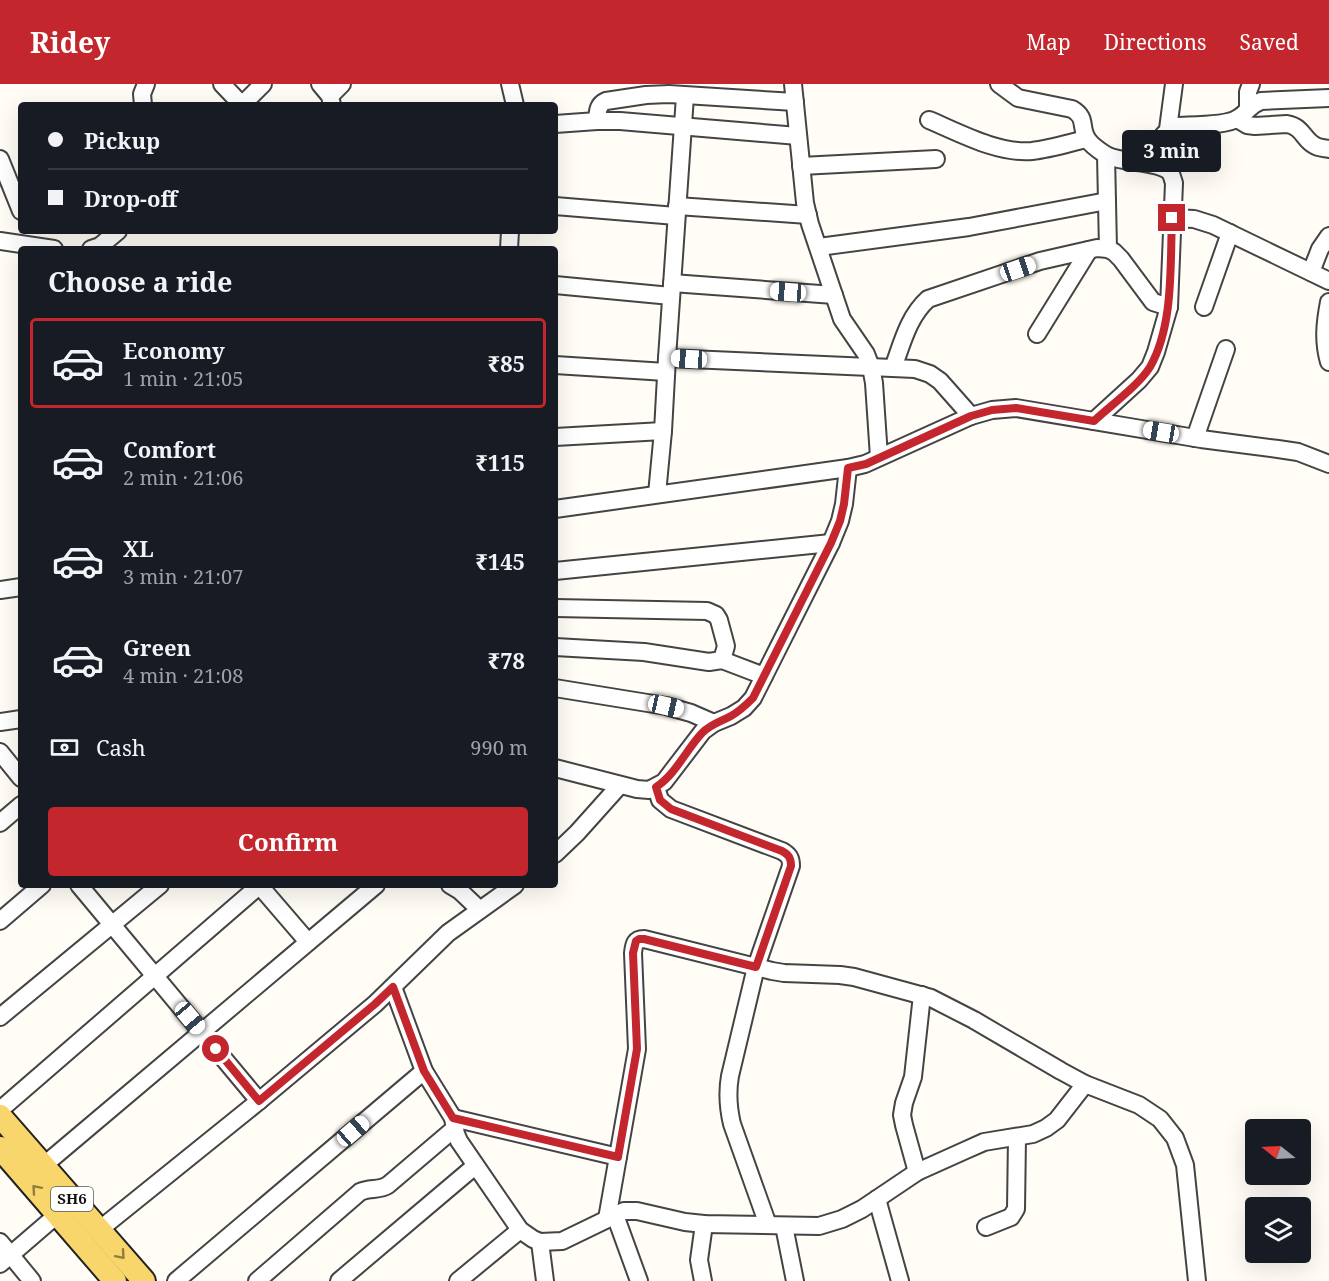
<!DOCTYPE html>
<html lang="en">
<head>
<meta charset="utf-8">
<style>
  :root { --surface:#171b24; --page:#20242c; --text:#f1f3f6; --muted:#9ea1a6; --line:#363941; --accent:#c4262e }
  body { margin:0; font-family:"Noto Serif",serif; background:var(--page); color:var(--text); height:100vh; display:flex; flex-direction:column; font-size:22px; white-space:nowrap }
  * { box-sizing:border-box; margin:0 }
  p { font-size:20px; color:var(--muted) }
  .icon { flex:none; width:33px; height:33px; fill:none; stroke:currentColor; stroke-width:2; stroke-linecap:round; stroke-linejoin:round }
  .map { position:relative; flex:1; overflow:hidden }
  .drawer { position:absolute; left:18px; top:162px; width:540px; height:642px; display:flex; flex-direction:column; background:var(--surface); border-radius:6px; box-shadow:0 6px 24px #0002 }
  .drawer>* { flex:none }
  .banner { position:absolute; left:18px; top:18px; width:540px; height:132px; border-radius:6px; box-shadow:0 6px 24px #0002; display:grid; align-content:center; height:132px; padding:0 30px; background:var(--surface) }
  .needle { width:39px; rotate:288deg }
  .controls { position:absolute; left:1245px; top:1035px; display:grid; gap:12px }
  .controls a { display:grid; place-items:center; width:66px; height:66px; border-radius:6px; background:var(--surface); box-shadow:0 6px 24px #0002; font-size:30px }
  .end { position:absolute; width:27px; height:27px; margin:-14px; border:8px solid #c4262e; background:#fff; box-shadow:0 0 0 3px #fff }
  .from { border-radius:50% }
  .bubble { position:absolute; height:42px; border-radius:6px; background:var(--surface); box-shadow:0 6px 24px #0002; font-size:20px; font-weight:700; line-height:42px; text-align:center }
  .car { position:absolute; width:18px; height:36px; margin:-18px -9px; border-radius:8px; box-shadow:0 0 4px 2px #0007; background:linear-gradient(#fff 24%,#345 0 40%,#fff 0 76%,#345 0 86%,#fff 0) }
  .banner b { display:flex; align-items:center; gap:21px; height:57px; font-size:22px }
  .banner b+b { border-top:2px solid var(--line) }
  .banner i { width:15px; height:15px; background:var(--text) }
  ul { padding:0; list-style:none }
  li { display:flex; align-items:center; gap:18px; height:90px; margin:0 12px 9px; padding:0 18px; border:3px solid transparent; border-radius:6px }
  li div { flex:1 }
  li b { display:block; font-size:22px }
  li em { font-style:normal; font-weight:700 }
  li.on { border-color:var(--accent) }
  li>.icon { width:54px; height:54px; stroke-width:1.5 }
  h2 { padding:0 30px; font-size:27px; line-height:72px }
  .pay { display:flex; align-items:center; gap:15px; height:66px; padding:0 30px; font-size:22px }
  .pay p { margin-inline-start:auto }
  .primary-button { display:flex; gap:12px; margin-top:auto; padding:12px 30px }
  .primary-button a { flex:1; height:69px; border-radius:6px; background:var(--accent); color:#fff; font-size:24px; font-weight:700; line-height:69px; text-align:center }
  header { display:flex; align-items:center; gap:36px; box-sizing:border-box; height:84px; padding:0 30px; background:var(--accent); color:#fff }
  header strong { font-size:28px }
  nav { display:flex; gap:33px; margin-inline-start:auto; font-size:21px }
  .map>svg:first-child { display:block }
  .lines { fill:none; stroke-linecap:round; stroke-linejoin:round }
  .minor-casing { stroke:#444; stroke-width:20 }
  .major-casing { stroke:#222; stroke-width:26 }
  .minor { stroke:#fff; stroke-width:16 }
  .major { stroke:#f9d66b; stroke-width:22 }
  .oneway { stroke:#917d42 }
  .route { stroke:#c4262e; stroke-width:8 }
  .labels { text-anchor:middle; stroke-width:6; stroke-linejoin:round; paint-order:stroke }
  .shield { fill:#fff; stroke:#585858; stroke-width:1.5 }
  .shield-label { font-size:15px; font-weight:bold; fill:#111 }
</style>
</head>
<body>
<header>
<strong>Ridey</strong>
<nav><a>Map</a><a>Directions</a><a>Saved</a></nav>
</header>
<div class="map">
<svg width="1329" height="1197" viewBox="0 0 1329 1197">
  <rect width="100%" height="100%" fill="#fffdf5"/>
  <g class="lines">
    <g class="minor-casing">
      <g id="minor">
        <path d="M222,0l20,21"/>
        <path d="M320,0l10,12 2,9"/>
        <path d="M510,0l5,21"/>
        <path d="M793,0l12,119 5,21 32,95 24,35 5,13 3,16 5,74"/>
        <path d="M999,0l19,14 54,11c16,9 7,19 16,31 4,6 12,11 18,15 16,9 57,5 65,19 1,2 2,6 3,9l-5,124 -13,45 -6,15 -11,13 -45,41"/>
        <path d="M330,12l12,-12"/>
        <path d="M143,21l-1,-11 4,-10"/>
        <path d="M242,21l21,-21"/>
        <path d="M1248,25v-17l3,-8"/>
        <path d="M1237,35l10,6 8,1 32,-2c16,3 16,15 27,21 4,3 10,3 15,4"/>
        <path d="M929,36c31,13 69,34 103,31 18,-2 37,-8 54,-12"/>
        <path d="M597,37c1,-9 0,-16 9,-20l40,-6 23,-1 126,8"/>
        <path d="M555,40l42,-3h23l178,15"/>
        <path d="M1168,45l6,-45"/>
        <path d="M1106,71l2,94"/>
        <path d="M0,75l21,52"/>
        <path d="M1146,79c8,-14 14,-30 30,-37 15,-1 51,0 62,-8 11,-6 9,-12 23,-17l68,-3"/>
        <path d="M801,82l135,-7"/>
        <path d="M555,122l121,10"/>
        <path d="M677,122l131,9"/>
        <path d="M1172,134l22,1 19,6 116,56"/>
        <path d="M0,157l54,8"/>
        <path d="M819,163l150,-20 138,-26"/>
        <path d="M91,165l9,-3 18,-15"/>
        <path d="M509,165l1,-18"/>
        <path d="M1311,188l9,-23 9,-13"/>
        <path d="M672,199l162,12"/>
        <path d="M555,201l116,11"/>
        <path d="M1329,218c-4,21 -6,39 0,60"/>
        <path d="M1204,223l26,-74"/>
        <path d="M1037,250l52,-84"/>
        <path d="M667,274l248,11 15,5 10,7 31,35"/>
        <path d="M555,281l111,7"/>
        <path d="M893,284c9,-24 15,-51 35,-69l112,-38 57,-13 11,1 6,3 7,7 32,43 16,5"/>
        <path d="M555,353l108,-6"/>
        <path d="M1195,354l31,-89"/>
        <path d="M657,410l6,-63 4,-73 18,-262"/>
        <path d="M555,425l293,-41 17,-4 106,-48 21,-6 24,-2 185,31 77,10 20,3 31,12"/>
        <path d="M555,487l276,-28"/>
        <path d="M0,506l21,-3"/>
        <path d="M555,524l152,3 9,4 3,5 7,26 -4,14"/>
        <path d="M555,563l89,5 65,10 13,-2 42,16"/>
        <path d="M555,604l111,18 25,7 23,10"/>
        <path d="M0,638l21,-3"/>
        <path d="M0,668l21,26"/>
        <path d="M555,684l82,21 12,1 15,-8 39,-51 11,-8 17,-7 13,-8 9,-10 78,-155 9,-22 4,-17 4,-36"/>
        <path d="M656,703l4,13 11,9 111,42c7,4 9,7 9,15l-35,101 -26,109c-3,17 -2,31 2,48l36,101"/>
        <path d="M0,739l21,-18"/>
        <path d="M555,770l22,-21 43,-48"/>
        <path d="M79,801l180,216"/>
        <path d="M259,801l49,57"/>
        <path d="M450,801l10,6 20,19"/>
        <path d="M0,837l42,-36"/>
        <path d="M393,903l31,84 29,47 3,16 3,7 61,89 13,9 7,3 22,-1 62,-30h13l48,11 19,2 115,2 23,-7 20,-10 55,-37 49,-22 18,-8 49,-8 13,-6 11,-8 28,-36"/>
        <path d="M0,933l160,-132"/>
        <path d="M0,1026l260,-225"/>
        <path d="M453,1034l165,39"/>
        <path d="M43,1082l333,-281"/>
        <path d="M917,1088l-13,-47 -2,-10 2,-12 9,-26 9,-82"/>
        <path d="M877,1115l23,82"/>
        <path d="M615,1131l24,66"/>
        <path d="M607,1135l30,-170 -4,-96c1,-9 2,-14 11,-14l128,32 12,2 56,2 14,2 77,21 43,22 87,51 24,13 54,21 21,14 15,19 10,27 12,116"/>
        <path d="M784,1142l11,55"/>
        <path d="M986,1143l25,-10 5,-8 1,-72"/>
        <path d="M99,1146l160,-129 116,-97 73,-71 67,-48"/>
        <path d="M0,1158l32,39"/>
        <path d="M540,1158l5,39"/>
        <path d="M0,1180l58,-50"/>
        <path d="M176,1197l248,-210"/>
        <path d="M257,1197l103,-89c10,-5 19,-1 28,-7l67,-57"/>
        <path d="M339,1197l136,-115"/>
        <path d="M458,1197l62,-51"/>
        <path d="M703,1197l-4,-21 5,-36"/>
      </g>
    </g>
    <g class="major-casing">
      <g id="major">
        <path d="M0,1032l144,165"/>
        <path d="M0,1064l115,133"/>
      </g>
    </g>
    <use href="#minor" class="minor"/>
    <use href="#major" class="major"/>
  </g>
  <defs><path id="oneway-chevron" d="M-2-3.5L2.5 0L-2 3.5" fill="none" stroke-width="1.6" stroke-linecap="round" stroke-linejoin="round" transform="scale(1.5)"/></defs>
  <g class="oneway">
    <use href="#oneway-chevron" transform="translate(36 1105) rotate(-131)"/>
    <use href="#oneway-chevron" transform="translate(121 1171) rotate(49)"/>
  </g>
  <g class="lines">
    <path class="route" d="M216,965l43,52 116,-97 18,-17 31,84 29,47 165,39 19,-108 -4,-96 3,-12 3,-2h5l112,28 35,-101c0,-8 -2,-11 -9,-15l-111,-42 -11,-9 -4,-13c20,-13 30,-37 46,-54 9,-9 18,-11 29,-17 9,-5 15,-11 22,-18l78,-155 9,-22 4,-17 4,-36 18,-4 105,-48 21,-6 24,-2 78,13c16,-15 45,-36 56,-54 24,-42 20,-103 22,-149"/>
  </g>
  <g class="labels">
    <rect class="shield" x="51" y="1103" width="42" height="24" rx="4.5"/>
    <g class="shield-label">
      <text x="72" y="1120">SH6</text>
    </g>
  </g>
</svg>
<div class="controls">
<a><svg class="needle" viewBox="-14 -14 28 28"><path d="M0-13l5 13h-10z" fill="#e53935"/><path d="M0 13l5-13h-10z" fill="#9ea1a6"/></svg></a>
<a><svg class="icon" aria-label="layers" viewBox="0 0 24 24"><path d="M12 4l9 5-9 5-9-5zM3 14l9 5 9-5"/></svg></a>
</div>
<i class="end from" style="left:216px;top:965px"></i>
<i class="end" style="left:1172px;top:134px"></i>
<div class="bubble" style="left:1122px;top:46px;width:99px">3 min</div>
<i class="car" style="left:1018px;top:185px;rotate:71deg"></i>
<i class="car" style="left:788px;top:208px;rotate:274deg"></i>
<i class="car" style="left:689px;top:275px;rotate:273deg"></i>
<i class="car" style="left:1161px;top:348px;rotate:280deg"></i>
<i class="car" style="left:666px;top:622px;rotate:103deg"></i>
<i class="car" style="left:190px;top:934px;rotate:140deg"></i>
<i class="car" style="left:353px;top:1047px;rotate:49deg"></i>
<div class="banner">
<b><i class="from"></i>Pickup</b>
<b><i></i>Drop-off</b>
</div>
<section class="drawer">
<h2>Choose a ride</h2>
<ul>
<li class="on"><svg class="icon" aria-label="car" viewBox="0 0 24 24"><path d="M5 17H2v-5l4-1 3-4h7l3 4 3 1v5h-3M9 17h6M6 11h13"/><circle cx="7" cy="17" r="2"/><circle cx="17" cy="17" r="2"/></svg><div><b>Economy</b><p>1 min · 21:05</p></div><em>₹85</em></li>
<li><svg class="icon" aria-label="car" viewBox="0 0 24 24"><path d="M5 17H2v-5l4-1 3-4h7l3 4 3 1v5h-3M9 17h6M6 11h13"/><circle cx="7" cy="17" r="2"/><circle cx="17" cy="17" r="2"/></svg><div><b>Comfort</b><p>2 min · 21:06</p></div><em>₹115</em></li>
<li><svg class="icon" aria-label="car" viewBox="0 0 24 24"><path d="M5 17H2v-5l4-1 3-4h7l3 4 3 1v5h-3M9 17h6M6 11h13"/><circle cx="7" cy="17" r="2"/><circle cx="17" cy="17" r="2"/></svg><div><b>XL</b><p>3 min · 21:07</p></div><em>₹145</em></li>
<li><svg class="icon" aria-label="car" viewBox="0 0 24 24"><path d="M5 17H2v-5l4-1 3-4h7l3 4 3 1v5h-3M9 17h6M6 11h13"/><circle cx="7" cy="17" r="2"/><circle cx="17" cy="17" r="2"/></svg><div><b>Green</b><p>4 min · 21:08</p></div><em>₹78</em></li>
</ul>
<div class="pay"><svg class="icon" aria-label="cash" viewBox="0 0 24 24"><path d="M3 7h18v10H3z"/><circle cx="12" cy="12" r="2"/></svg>Cash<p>990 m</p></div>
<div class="primary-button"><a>Confirm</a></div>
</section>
</div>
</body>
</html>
